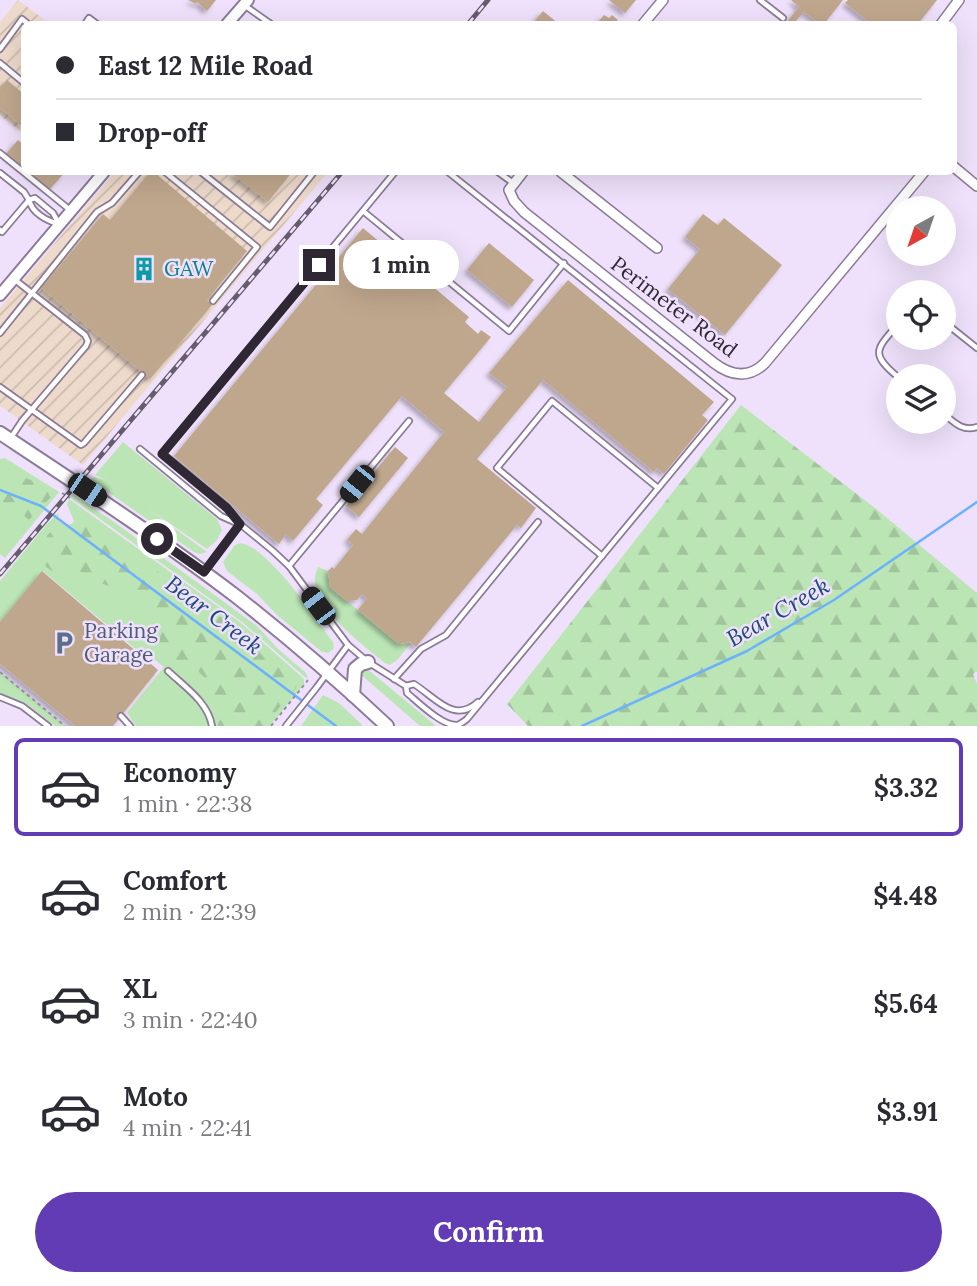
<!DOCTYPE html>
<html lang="en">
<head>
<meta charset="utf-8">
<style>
  :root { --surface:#fff; --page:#f2f2f3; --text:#2b2b33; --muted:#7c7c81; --line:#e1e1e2; --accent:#623cb4 }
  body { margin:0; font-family:Lora,serif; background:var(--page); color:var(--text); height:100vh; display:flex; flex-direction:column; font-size:26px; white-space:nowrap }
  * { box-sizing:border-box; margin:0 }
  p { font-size:23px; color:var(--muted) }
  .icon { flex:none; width:38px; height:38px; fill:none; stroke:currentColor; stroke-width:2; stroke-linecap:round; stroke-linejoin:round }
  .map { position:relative; height:726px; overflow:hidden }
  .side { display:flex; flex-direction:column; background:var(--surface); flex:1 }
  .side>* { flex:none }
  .banner { position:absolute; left:21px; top:21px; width:936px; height:154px; border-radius:10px; box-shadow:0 7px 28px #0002; display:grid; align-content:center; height:154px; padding:0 35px; background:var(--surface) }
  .needle { width:46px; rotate:220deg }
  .controls { position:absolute; left:886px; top:196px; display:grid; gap:14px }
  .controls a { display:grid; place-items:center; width:70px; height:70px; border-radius:50%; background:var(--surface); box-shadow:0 7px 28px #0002; font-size:35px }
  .end { position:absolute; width:32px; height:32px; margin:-16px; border:9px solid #2f2834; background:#fff; box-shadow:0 0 0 4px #fff }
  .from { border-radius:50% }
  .bubble { position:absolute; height:49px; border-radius:24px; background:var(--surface); box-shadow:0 7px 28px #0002; font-size:23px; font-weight:700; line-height:49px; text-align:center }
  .car { position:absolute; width:21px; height:42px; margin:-21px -10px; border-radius:9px; box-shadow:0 0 5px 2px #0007; background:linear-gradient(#222 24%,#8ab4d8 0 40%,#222 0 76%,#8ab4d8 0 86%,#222 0) }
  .banner b { display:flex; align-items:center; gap:24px; height:66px; font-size:26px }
  .banner b+b { border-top:2px solid var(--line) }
  .banner i { width:18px; height:18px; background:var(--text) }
  ul { padding:12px 0 0; list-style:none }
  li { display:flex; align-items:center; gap:21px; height:98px; margin:0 14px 10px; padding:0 21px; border:4px solid transparent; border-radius:10px }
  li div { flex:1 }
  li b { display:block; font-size:26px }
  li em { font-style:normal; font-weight:700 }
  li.selected { border-color:var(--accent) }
  li>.icon { width:63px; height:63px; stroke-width:1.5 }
  .cta { display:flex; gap:14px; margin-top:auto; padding:14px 35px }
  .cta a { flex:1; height:80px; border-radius:42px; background:var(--accent); color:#fff; font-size:28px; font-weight:700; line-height:80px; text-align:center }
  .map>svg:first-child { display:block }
  .industrial { fill:url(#industrial-furrows) }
  .grass { fill:#bbe5b5 }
  .forest { fill:url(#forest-firs) }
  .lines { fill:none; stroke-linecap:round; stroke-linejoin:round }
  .stream { stroke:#6db1fd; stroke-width:2.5 }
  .building { fill:#bfa78d; filter:url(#shadow) }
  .service-casing { stroke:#8b7b98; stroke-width:8 }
  .minor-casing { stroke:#8b7b98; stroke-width:12 }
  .tertiary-casing { stroke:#8b7b98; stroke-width:14 }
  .secondary-casing { stroke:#8b7b98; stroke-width:16 }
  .path { stroke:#978da0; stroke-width:2; stroke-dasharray:3.5 3.5; stroke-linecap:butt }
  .service { stroke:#fff; stroke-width:4.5 }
  .minor { stroke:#fff; stroke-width:9 }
  .tertiary { stroke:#fff; stroke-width:10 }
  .secondary { stroke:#fff; stroke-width:12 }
  .rail-casing { stroke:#655c6c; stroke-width:5 }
  .rail { stroke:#efe1fb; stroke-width:2.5; stroke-dasharray:8; stroke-linecap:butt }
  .route { stroke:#2f2834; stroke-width:9 }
  .labels { text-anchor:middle; stroke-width:5; stroke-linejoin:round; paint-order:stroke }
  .culture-label { font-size:21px; fill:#0d838f; stroke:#efe1fb; text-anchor:start }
  .street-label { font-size:21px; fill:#2f2834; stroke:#efe1fb }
  .service-label { font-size:21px; fill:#4e5e75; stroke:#efe1fb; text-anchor:start }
  .water-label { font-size:23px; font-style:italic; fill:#1c4b7b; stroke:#efe1fb }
</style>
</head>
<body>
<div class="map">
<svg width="977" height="726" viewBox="0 0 977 726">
  <defs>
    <pattern id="industrial-furrows" width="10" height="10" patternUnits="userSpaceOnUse" patternTransform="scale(1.75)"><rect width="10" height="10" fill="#eedacb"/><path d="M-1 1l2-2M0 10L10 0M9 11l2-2" fill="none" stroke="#ccbbaf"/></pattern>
    <pattern id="forest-firs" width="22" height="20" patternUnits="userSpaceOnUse" patternTransform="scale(1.75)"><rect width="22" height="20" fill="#bbe5b5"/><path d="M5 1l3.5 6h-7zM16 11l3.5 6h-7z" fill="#a1c49c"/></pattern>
    <filter id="shadow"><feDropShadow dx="-3.5" dy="3.5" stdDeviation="2" flood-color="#0004"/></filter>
  </defs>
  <rect width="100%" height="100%" fill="#efe1fb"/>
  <g class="industrial">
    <path d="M18,0l32,24h-26v110l-24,-19v-93z"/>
    <path d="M115,172h213l-245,293 -83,-59v-98z"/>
  </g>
  <g class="grass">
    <path d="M123,442l94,77 5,11 -5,10 -10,9 -60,-41 60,44 -7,2 -6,-2 -103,-72 3,-3 12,3 -11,-5z"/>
    <path d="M5,458l54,34 -54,66 -5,-4v-95z"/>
    <path d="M72,494l42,28 117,85 27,20 20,22 27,23 3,5 -2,1 -64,-56 -172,-125z"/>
    <path d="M69,499l172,124 63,56v5l-34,42h-56c-4,-22 -27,-45 -46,-57l1,6c15,14 37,29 39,51h-72l-9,-13 37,-46 -9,-7 -3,3 -109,-92 -43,51v-41l46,-56 12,-12 1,3 -2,4 8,5 7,-1 2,-3 -7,-17z"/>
    <path d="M240,543c29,4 75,75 93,99l1,6 -6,5 -6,-1 -45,-37 -20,-21 -30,-23 -4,-9 12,-17z"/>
    <path d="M318,567l10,4 2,16 69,57 12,-1 -13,16 -8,6 -5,-2c-22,-18 -84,-63 -67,-96z"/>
    <path d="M366,668l70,58h-16l-62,-54z"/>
    <path d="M0,672l65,54h-10l-31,-24 -24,-9z"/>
    <path d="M323,695l16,8 24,23h-62z"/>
  </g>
  <g class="forest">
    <path d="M741,405l134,103 102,85v78l-4,3 4,10v42h-449l-21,-22z"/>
    <path d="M0,475c19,0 38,4 52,17l-1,5 -22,23 -6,-5 -23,1z"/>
    <path d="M79,515l15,10 66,48 27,24 7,9 15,9 12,2 17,14 14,16 31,24 12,7 2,5 -1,5 -32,38h-46l-1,-12 -7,-10 -2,-23 -17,-17 -12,-1 -19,-18 -14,-30 -14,-15 -14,-11 -21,-7 -15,-10 -13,-2 -12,4 -11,-7c-2,-6 -4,-12 -3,-18 1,-14 11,-26 24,-17 10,-2 9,-8 12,-17z"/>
  </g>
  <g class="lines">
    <g class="stream">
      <path d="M0,490l41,16 295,220"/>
      <path d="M582,726l165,-75 87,-51 143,-98"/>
    </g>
  </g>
  <g class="building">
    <path d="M188,0h28l-9,11 -10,-9 -1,2z"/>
    <path d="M609,0h27l-11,13z"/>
    <path d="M791,0h52l-19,24h-4l-16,-12 -11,12h-8l14,-17z"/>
    <path d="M848,0h89l-19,24h-47l-26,-21z"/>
    <path d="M543,11l16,13h-27z"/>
    <path d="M604,15l5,3 3,-3 6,5 -4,4h-14l-2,-2z"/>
    <path d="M7,80l17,14v34l-24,-20v-19z"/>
    <path d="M18,140l6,5v23l-18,-14z"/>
    <path d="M28,172h37l-15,17z"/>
    <path d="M150,172h4l93,79 -40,49 5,5 -62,74 -109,-91 62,-74 7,6z"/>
    <path d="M230,172h62l-24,30z"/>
    <path d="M703,214l15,11 6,-7 58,47 -57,70 -57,-46 32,-40 -15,-12z"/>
    <path d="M363,228l106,89 -4,5 13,12 3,-4 10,7 -47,56 35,29 28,-35 -18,-14 79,-93 146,122 -12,13 6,5 -44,54 -7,-6 -3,4 -111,-92 -66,79 59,49 -15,20 -4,-3 -101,122 -6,-5 -11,2 -41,-34 9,-12 -5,-4 -5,6 -10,1 -17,-14 -2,-16 4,-4 2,2 19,-24 -6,-5 9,-11 6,5 82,-102 -42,-36 -86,103 7,6 -30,36 -7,-7 -7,10 -105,-88z"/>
    <path d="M489,243l45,37 -22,27 -45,-37z"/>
    <path d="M395,447l13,11 -49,59 -13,-11z"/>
    <path d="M42,571l116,99 -45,56h-38l-75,-62v-42z"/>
  </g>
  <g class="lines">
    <g class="service-casing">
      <g id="service">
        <path d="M760,0l23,18"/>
        <path d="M244,5l27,19"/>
        <path d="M85,24l4,-6 8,6"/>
        <path d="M0,49l22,-30 6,5"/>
        <path d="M0,63l24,20"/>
        <path d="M0,153l70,57"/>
        <path d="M165,172l92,75 -44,54"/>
        <path d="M201,172l69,55 44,-55"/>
        <path d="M395,172l-233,282 65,54 13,16 33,27 16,15 59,79 20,17 38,24 1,7c11,9 35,33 50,32 2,0 9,-5 10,-6l265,-320 -284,-227"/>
        <path d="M498,172l15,11"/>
        <path d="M0,173l24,19 5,8 -27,32 -2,-2"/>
        <path d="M35,198l18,15 6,11c-12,-3 -27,-11 -30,-24z"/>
        <path d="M363,211l146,120 55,-68"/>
        <path d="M943,321l34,27"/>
        <path d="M898,324c-21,25 -29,29 0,53"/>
        <path d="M0,333l97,-121 15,-9 27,-31"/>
        <path d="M0,387l81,58 3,-2 58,-68"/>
        <path d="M943,413c11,9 19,19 34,14"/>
        <path d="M10,439l12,-18 64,-75 2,-5 -3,-6 -71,-56"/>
        <path d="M140,449l81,67 18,8"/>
        <path d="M602,556l-105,-88 55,-67 106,87"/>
        <path d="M289,566l120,-145"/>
        <path d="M204,572l36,-48"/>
        <path d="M168,671c17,16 40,31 44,55"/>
        <path d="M394,679l27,-30 25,-14 92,-113"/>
        <path d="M406,686l8,-2c22,14 40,40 64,18"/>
        <path d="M0,697l22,9 26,20"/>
        <path d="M121,716l9,10"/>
        <path d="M286,726l31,-39 31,-42"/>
      </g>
    </g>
    <g class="minor-casing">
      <g id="minor">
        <path d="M643,24l20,-24"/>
        <path d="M941,24l18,-24"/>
        <path d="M954,167l23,19"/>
        <path d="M523,172l-14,18 5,11 10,11 190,151c17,13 35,16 51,0l159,-191"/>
        <path d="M561,172l96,76"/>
      </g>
    </g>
    <g class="tertiary-casing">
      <g id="tertiary">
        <path d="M227,24l21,-24"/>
        <path d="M0,295l104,-123"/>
      </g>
    </g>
    <g class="secondary-casing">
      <g id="secondary">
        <path d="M0,433c80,53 161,106 237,164 52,41 102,84 150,129"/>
        <path d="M353,695l2,-26 6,-5 7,-2"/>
      </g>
    </g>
    <g class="path">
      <path d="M62,493l8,5"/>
      <path d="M0,672l65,54"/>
      <path d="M271,726l37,-46"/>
    </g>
    <use href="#service" class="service"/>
    <use href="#minor" class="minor"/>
    <use href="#tertiary" class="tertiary"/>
    <use href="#secondary" class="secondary"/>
    <g class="rail-casing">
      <g id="rail">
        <path d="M468,24l20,-24"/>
        <path d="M0,574l342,-402"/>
      </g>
    </g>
    <use href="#rail" class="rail"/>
  </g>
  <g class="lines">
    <path class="route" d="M157,539l47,33 36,-48 -13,-16 -65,-54 157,-189"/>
  </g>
  <defs>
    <g id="building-bare" transform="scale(1.89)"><path d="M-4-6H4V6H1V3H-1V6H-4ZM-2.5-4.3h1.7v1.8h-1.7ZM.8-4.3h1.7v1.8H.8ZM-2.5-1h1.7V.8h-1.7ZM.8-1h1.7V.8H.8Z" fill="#0f9aa8" stroke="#efe1fb" stroke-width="2.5" paint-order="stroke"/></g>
    <g id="parking-bare" transform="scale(1.89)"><path d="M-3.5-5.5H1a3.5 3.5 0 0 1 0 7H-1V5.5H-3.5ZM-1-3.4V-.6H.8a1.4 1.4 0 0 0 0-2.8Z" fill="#5c6f8a" stroke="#efe1fb" stroke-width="2.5" paint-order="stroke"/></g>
  </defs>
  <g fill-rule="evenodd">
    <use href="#building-bare" x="144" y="269"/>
    <use href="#parking-bare" x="64" y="643"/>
  </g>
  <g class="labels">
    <g class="culture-label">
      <text x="164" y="276">GAW</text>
    </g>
    <g class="street-label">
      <text transform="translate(674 307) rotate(37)" y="7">Perimeter Road</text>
    </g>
    <g class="service-label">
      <text x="84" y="638">Parking<tspan x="84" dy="24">Garage</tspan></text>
    </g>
    <g class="water-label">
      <text transform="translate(778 612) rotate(-30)" y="8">Bear Creek</text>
      <text transform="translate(214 615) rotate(37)" y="8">Bear Creek</text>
    </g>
  </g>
</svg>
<div class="controls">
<a><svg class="needle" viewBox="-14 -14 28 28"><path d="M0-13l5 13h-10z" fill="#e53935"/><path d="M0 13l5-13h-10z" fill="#7c7c81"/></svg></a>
<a><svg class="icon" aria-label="locate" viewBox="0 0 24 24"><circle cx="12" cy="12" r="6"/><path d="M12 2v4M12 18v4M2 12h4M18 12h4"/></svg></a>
<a><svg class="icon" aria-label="layers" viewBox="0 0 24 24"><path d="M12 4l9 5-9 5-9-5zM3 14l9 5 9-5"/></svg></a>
</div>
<i class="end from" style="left:157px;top:539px"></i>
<i class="end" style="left:319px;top:265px"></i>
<div class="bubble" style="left:343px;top:240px;width:116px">1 min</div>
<i class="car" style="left:357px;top:484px;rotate:219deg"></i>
<i class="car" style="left:87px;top:490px;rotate:124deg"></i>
<i class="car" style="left:318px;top:606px;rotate:323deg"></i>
<div class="banner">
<b><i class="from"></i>East 12 Mile Road</b>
<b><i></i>Drop-off</b>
</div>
</div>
<section class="side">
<ul>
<li class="selected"><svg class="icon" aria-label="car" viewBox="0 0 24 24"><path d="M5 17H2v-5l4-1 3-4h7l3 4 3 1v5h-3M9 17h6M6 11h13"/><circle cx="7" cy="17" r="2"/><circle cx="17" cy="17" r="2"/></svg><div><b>Economy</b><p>1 min · 22:38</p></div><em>$3.32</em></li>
<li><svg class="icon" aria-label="car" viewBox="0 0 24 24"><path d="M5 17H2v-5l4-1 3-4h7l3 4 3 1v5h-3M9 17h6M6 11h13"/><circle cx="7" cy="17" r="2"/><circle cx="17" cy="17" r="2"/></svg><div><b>Comfort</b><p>2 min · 22:39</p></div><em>$4.48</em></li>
<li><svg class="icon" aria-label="car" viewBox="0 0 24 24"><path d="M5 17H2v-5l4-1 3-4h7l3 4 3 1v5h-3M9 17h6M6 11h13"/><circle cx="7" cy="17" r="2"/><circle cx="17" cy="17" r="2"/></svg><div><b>XL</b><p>3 min · 22:40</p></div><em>$5.64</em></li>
<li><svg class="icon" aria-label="car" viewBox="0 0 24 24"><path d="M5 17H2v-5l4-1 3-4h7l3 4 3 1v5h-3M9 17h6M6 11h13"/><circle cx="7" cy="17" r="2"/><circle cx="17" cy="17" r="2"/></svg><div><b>Moto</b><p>4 min · 22:41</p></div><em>$3.91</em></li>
</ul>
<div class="cta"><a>Confirm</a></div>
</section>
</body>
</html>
